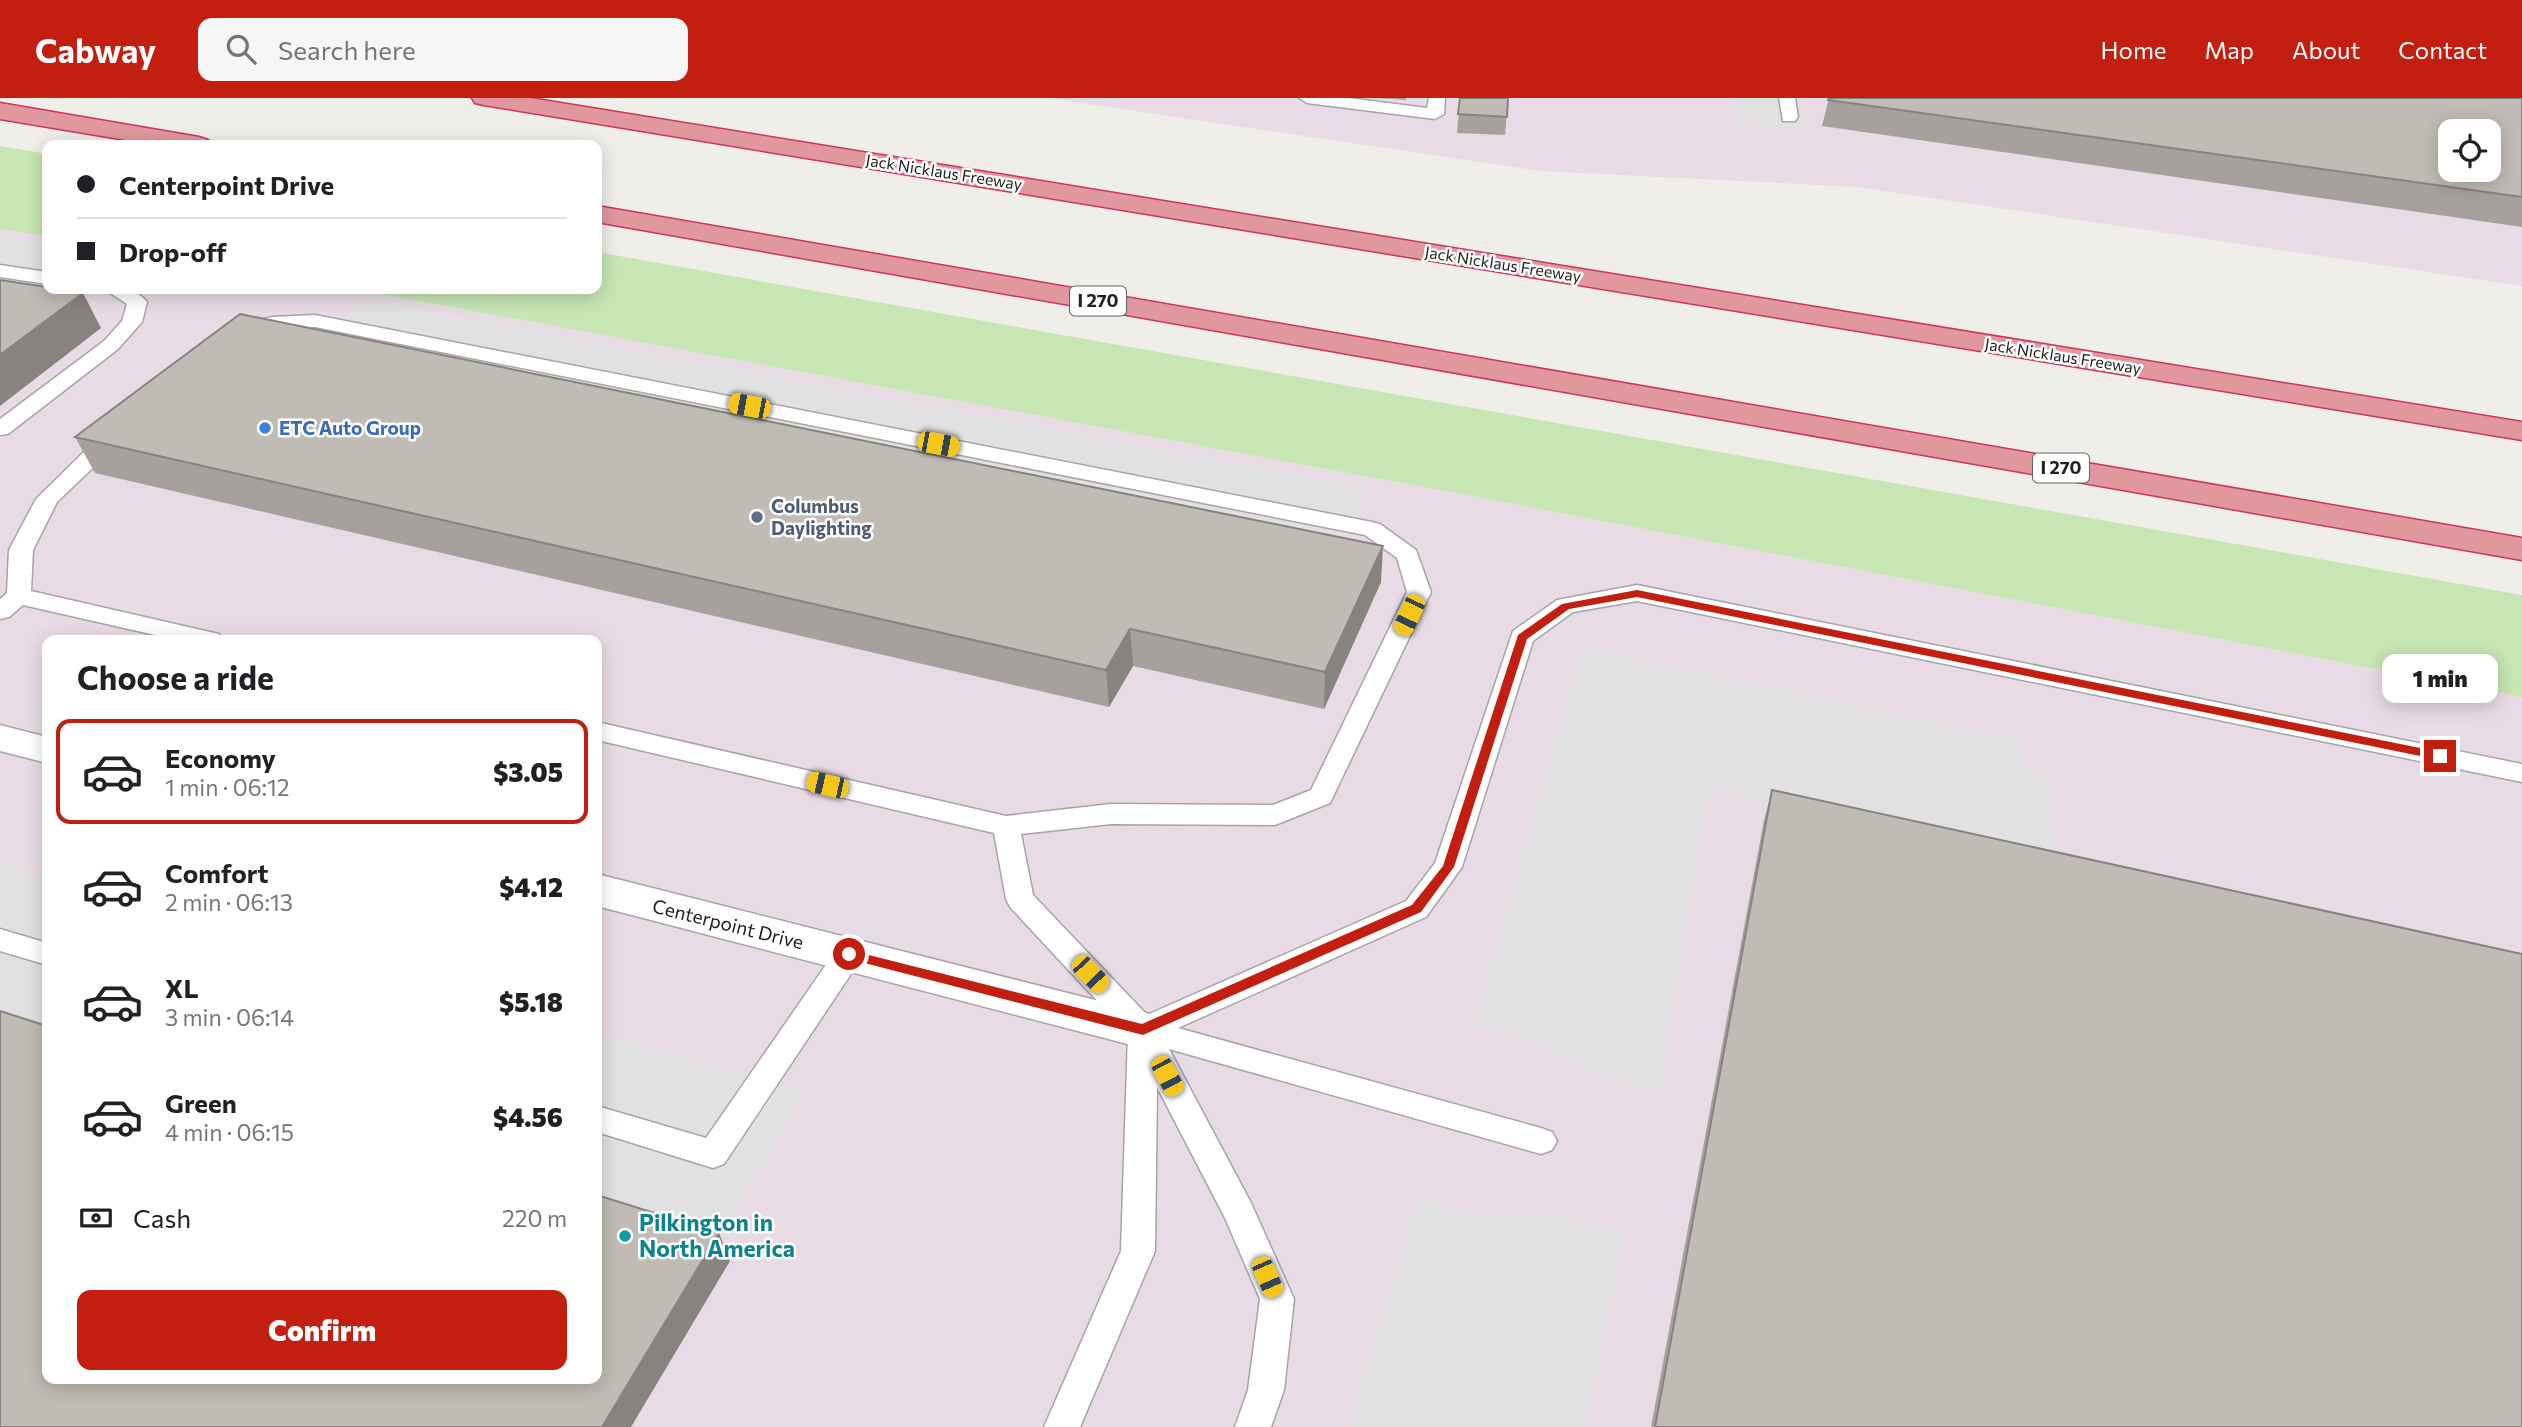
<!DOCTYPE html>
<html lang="en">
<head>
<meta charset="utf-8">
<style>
  :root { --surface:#fff; --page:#f6f6f6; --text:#202124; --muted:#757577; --line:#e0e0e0; --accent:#c21f10 }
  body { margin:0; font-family:Commissioner,sans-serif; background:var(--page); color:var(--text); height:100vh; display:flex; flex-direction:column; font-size:26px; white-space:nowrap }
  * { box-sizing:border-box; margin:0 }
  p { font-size:23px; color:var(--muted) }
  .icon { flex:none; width:38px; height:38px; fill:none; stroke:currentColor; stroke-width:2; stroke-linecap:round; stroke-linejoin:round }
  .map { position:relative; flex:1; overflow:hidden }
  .panel { position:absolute; left:42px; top:537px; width:560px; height:749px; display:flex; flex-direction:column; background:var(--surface); border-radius:14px; box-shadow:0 4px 18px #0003 }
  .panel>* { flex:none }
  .hud { position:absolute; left:42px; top:42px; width:560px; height:154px; border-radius:14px; box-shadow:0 4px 18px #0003; display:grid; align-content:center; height:154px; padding:0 35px; background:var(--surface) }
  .controls { position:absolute; left:2438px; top:21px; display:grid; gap:14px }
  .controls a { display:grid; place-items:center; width:63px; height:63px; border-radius:14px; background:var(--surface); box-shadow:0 4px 18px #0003; font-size:35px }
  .end { position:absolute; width:32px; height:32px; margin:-16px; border:9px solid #c21f10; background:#fff; box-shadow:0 0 0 4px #fff }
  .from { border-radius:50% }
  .bubble { position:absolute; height:49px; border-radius:14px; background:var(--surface); box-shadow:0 4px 18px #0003; font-size:23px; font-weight:800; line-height:49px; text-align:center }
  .car { position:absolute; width:21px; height:42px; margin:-21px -10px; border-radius:9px; box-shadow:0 0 5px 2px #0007; background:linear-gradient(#f5c518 24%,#345 0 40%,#f5c518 0 76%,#345 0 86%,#f5c518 0) }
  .hud b { display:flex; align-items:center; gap:24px; height:66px; font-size:26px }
  .hud b+b { border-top:2px solid var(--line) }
  .hud i { width:18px; height:18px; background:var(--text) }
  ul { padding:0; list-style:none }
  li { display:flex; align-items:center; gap:21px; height:105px; margin:0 14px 10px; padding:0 21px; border:4px solid transparent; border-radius:14px }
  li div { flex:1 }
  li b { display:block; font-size:26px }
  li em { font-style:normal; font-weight:800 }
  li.selected { border-color:var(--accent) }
  li>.icon { width:63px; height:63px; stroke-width:1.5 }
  h2 { padding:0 35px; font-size:32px; line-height:84px }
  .pay { display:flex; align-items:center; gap:18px; height:77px; padding:0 35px; font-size:26px }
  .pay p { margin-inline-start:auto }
  .button { display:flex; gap:14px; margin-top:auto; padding:14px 35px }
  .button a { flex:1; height:80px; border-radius:14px; background:var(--accent); color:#fff; font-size:28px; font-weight:800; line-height:80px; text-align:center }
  header { display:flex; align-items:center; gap:42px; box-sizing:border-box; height:98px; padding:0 35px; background:var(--accent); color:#fff }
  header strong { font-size:33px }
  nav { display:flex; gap:38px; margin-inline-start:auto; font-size:24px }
  .search { width:490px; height:63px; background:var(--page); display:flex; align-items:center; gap:18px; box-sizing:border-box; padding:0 24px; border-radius:14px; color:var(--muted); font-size:26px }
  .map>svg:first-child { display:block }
  .industrial { fill:#e9dbe5; fill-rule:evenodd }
  .grass { fill:#c7e6b3 }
  .parking { fill:#e1e1e1 }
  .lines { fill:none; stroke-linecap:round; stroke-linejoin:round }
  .lane-casing { stroke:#a5a5a5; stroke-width:3 }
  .street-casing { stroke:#a5a5a5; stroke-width:3 }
  .highway-casing { stroke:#ce355d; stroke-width:3 }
  .lane { fill:#fff; fill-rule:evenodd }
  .street { fill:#fff; fill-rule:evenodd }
  .highway { fill:#e1979e; fill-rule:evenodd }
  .wall { fill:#a6a19c }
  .shaded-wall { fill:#87837f }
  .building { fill:#c1bbb5; stroke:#87837f; stroke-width:2; fill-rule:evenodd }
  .route { fill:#c21f10 }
  .shop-dot { fill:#3f7fe0; stroke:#fff; stroke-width:2.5 }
  .service-dot { fill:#5c6f8a; stroke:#fff; stroke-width:2.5 }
  .culture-dot { fill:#0f9aa8; stroke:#fff; stroke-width:2.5 }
  .labels { text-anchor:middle; stroke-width:5; stroke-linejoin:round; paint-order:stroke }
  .far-street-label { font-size:16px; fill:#212121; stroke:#fff }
  .shield { fill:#fff; stroke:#646464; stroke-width:2 }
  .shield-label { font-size:18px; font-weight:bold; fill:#212121 }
  .shop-label { font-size:19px; font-weight:bold; fill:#366cbe; stroke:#fff; text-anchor:start }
  .service-label { font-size:19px; font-weight:bold; fill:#4e5e75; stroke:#fff; text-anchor:start }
  .street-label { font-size:19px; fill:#212121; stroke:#fff }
  .near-culture-label { font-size:23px; font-weight:bold; fill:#0d838f; stroke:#fff; text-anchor:start }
</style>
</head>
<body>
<header>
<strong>Cabway</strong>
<div class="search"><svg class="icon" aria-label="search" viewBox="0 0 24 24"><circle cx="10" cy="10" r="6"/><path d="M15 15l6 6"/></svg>Search here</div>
<nav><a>Home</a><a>Map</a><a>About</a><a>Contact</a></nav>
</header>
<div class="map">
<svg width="2522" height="1329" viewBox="0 0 2522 1329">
  <rect width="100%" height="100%" fill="#f0eee8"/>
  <g class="industrial">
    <path d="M1047,0h1475v188l-665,-99 -316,-16zM2450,33h38v39h-38z"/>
    <path d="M0,131l47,7v53h307l1118,207 1050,201v730h-2522zM47,542h550v739h-550z"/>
  </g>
  <g class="grass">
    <path d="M0,48l47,8v82l-47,-7z"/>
    <path d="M597,154l1925,343v102l-1050,-201 -1118,-207h243z"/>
  </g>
  <g class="parking">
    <path d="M1735,0h67l3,30 -69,-5z"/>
    <path d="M0,139l47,7v45h39l1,8 -18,13 -69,-10z"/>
    <path d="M365,201l1004,189 -35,75 -1041,-207z"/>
    <path d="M1582,549l440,94 3,29 26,7 3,85 -345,-72 -50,301 -54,-12 -86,-44 -46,-8z"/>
    <path d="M0,765l47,13v172l-47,-15z"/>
    <path d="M597,935l208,59 -97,162 -111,-35z"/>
    <path d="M1417,1101l49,13 102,6 57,14 -39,195h-238z"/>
  </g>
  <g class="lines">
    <g class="lane-casing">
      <g id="lane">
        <path d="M1299,0h49l79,10 2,-10h16l-1,16 -9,5 -128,-16z"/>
        <path d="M1779,0h16l3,19 -3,4h-12z"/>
        <path d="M0,167l47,7v12l-47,-7z"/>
        <path d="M104,191c16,-1 32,-1 43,13l-5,20 -24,27 -110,85 -8,1v-16l104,-78 18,-20 5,-17z"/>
        <path d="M315,217l1057,207 8,2 36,26 15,42 -101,211 -55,22 -164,-1 -90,10 12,61 114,120 259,-114 29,-38 78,-232 44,-31 80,-15 885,179v18l-885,-181 -64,11 -40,29 -71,226 -36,50 -248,111 363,100 11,4 5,9 -5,9 -11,4 -372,-105 82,154 43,96 -10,91 -13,37h-36l13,-37 12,-91 -35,-81 -68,-131 -2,164 -75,176h-36l77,-176 7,-217 -118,-127 -4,-8 -12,-66 -397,-93v-18l409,94 105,-12 162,1 38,-15 96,-198 -10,-34 -32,-23 -1050,-208 -43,2 -24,6 -7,-2 -3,-4 3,-4 31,-8z"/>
        <path d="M113,332l8,1 3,5 -3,5 -64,61 -24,48 -2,41 179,41 9,2 3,6h-45l-154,-35 -14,12 -9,2v-20l7,-6 2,-43 27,-51 69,-68z"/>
        <path d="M0,831l47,14v22l-47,-14z"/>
        <path d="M849,845l10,3 4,8 -4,8 -135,202 -11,4 -116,-36v-26l109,32 133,-192z"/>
      </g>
    </g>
    <g class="street-casing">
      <g id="street">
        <path d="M0,627l47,12v26l-47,-12z"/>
        <path d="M597,776l546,138 16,5 6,13 -6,13 -16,5 -546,-142z"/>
      </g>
    </g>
    <g class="highway-casing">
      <g id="highway">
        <path d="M472,0h58l1992,324v18l-2038,-335 -9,-2z"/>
        <path d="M0,5l199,34 9,3 4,5h-56l-156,-26z"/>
        <path d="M597,108l1925,332v22l-1925,-338z"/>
      </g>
    </g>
    <use href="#lane" class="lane"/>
    <use href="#street" class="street"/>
    <use href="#highway" class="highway"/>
  </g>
  <g class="wall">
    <path d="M1375,0h31v2z"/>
    <path d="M1460,0h48l-3,37 -48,-2z"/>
    <path d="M1829,0h693v129l-700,-101z"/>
    <path d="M75,339l1306,145 -57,127 -191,-43 -24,41 -1014,-234z"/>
    <path d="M1772,692l750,637h-871l113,-607z"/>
  </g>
  <g class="shaded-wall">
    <path d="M83,195l18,35 -101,78v-51z"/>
    <path d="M1383,448l-2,36 -57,127 1,-37z"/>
    <path d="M1130,531l3,37 -24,41 -3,-37z"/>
    <path d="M719,1135l11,28 -99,166h-29z"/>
  </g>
  <g class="building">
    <path d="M1460,0h48l-1,19 -49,-3z"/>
    <path d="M1829,0h693v99l-694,-97zM2450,33h38v39h-38z"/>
    <path d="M0,182l47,7v2h9l27,4 -83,62z"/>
    <path d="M240,216l1143,232 -58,126 -195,-43 -24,41 -1031,-233z"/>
    <path d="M1772,692l750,164v473h-867z"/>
    <path d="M0,913l47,15v353h550v-184l122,38 -117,194h-602z"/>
  </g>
  <path class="route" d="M1637,492l803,162 6,4 -6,4 -803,-163 -68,12 -42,30 -73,228 -33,45 -278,123 -294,-76 -7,-5 7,-4 293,74 270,-119 31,-39 75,-231 44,-31z"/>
  <circle class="shop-dot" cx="265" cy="330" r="7"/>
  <circle class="service-dot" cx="757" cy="419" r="7"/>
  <circle class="culture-dot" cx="625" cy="1138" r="7"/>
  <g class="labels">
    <g class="far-street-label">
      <text transform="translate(944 74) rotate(9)" y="6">Jack Nicklaus Freeway</text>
      <text transform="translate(1503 166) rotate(9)" y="6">Jack Nicklaus Freeway</text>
      <text transform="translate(2063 258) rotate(9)" y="6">Jack Nicklaus Freeway</text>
    </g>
    <g class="shield">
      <rect x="1070" y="188.5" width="56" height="29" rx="5"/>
      <rect x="2033" y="355.5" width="56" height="29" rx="5"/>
    </g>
    <g class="shield-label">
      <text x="1098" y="209">I 270</text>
      <text x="2061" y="376">I 270</text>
    </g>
    <g class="shop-label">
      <text x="279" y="337">ETC Auto Group</text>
    </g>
    <g class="service-label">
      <text x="771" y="415">Columbus<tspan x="771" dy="22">Daylighting</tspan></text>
    </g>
    <g class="street-label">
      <text transform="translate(728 826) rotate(14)" y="7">Centerpoint Drive</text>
    </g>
    <g class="near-culture-label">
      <text x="639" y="1133">Pilkington in<tspan x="639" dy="26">North America</tspan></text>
    </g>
  </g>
</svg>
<div class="controls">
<a><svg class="icon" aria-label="locate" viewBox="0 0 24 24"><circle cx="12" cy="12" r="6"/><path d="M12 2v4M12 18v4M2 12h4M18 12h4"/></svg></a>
</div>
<i class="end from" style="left:849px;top:856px"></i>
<i class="end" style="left:2440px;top:658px"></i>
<div class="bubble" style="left:2382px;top:556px;width:116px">1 min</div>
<i class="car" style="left:749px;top:308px;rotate:281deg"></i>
<i class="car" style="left:938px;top:346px;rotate:101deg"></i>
<i class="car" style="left:1409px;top:517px;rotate:205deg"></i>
<i class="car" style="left:827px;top:687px;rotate:283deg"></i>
<i class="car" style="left:1090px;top:876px;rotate:136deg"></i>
<i class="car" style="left:1167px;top:978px;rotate:152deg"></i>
<i class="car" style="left:1267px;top:1179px;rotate:156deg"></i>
<div class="hud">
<b><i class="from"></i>Centerpoint Drive</b>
<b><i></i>Drop-off</b>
</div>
<section class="panel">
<h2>Choose a ride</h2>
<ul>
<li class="selected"><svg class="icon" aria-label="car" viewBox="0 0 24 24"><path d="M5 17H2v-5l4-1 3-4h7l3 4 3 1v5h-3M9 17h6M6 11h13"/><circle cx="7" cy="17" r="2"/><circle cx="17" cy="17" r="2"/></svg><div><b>Economy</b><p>1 min · 06:12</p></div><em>$3.05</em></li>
<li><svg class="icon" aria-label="car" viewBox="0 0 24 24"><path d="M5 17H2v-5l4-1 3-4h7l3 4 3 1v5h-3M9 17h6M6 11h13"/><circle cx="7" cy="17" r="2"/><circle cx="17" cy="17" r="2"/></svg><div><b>Comfort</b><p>2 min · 06:13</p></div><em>$4.12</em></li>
<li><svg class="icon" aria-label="car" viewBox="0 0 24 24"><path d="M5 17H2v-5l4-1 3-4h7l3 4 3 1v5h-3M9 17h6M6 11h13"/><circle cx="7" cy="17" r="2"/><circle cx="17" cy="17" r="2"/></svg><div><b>XL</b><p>3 min · 06:14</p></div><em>$5.18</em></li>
<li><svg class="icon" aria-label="car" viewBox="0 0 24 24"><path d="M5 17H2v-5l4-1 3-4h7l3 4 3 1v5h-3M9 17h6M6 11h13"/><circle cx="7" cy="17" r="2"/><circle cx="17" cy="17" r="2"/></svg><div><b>Green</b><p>4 min · 06:15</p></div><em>$4.56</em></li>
</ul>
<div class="pay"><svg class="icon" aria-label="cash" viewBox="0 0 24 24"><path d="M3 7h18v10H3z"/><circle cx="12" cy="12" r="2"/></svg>Cash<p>220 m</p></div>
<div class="button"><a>Confirm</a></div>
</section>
</div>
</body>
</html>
